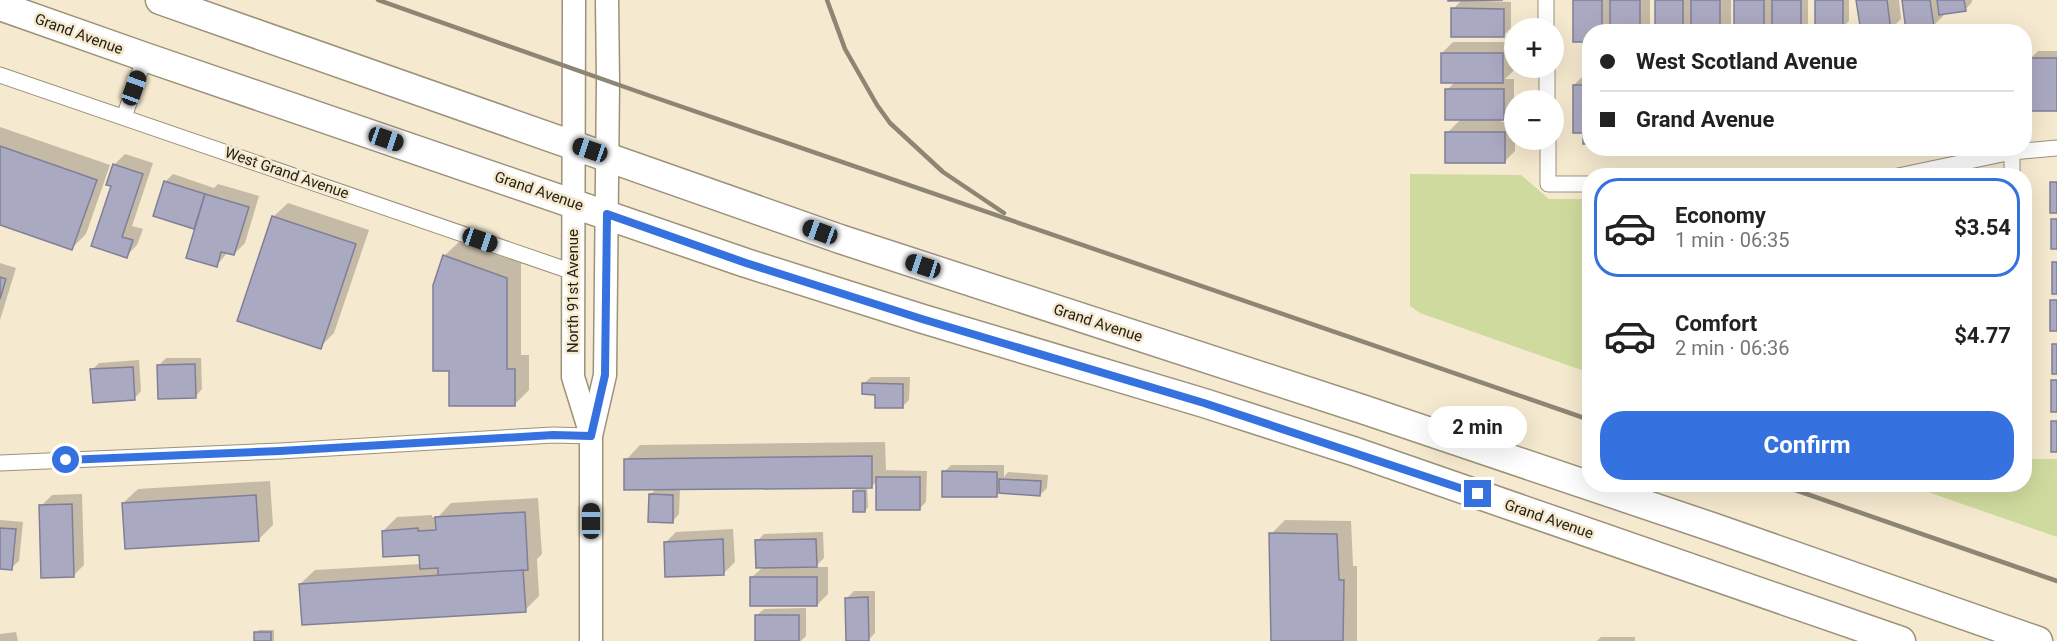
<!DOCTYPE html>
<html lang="en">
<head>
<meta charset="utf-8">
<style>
  :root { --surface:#fff; --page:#f2f2f2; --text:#222; --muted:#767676; --line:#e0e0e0; --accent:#3572e0 }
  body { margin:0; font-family:Roboto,sans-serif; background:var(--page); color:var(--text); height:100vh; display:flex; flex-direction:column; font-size:22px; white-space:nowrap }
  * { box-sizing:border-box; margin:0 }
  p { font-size:20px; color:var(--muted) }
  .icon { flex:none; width:33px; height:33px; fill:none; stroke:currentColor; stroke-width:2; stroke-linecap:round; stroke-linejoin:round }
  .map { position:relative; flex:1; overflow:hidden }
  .details { position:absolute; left:1582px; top:168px; width:450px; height:324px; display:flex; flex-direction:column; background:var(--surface); border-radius:24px; box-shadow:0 6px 24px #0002 }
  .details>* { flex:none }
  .guide { position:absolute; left:1582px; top:24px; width:450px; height:132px; border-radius:24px; box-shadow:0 6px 24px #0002; display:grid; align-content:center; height:132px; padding:0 18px; background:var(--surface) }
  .controls { position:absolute; left:1504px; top:18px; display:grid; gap:12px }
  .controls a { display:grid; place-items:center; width:60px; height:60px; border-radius:50%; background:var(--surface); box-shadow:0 6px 24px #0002; font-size:30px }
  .end { position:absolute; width:27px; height:27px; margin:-14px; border:8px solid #3572e0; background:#fff; box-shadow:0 0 0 3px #fff }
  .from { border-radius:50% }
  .bubble { position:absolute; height:42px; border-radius:21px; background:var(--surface); box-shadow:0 6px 24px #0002; font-size:20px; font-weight:700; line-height:42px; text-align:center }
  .car { position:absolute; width:18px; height:36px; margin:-18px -9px; border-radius:8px; box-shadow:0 0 4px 2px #0007; background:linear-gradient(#222 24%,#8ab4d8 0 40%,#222 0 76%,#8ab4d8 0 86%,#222 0) }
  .guide b { display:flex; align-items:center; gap:21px; height:57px; font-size:22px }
  .guide b+b { border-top:2px solid var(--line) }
  .guide i { width:15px; height:15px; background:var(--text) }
  ul { padding:10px 0 0; list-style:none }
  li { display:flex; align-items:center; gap:18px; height:99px; margin:0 12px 9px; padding:0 6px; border:3px solid transparent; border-radius:24px }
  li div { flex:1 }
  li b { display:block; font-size:22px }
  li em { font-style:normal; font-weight:700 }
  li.selected { border-color:var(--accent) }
  li>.icon { width:54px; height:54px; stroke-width:1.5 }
  .primary-button { display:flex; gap:12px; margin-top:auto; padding:12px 18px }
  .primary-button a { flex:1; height:69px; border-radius:24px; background:var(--accent); color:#fff; font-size:24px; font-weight:700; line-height:69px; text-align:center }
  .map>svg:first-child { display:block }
  .green { fill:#cfdb9e }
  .shadow { fill:#0003 }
  .building { fill:#aaa9c2; stroke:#807f97; stroke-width:1.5 }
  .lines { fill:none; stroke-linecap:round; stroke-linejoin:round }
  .street-casing { stroke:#9c927a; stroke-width:17 }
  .secondary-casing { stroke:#9c927a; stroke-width:25 }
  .highway-casing { stroke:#9c927a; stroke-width:31 }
  .street { stroke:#fff; stroke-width:15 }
  .secondary { stroke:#fff; stroke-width:22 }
  .highway { stroke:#fff; stroke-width:28 }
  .rail { stroke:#8e8674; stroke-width:4.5 }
  .route { stroke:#3572e0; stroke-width:8 }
  .labels { text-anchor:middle; stroke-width:5; stroke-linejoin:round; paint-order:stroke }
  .street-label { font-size:15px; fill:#242016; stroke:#f5e9cf }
</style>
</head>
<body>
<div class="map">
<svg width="2057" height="641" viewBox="0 0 2057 641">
  <rect width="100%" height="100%" fill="#f5e9cf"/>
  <g class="green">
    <path d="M1410,174l111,1 28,24h41v174l-170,-60 -10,-7z"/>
    <path d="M2025,459h32v78l-149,-52 117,-1z"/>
  </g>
  <g class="shadow">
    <path d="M1462,0l49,2v26l-8,8 -50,-27z"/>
    <path d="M1574,0h76v28l-3,4h-57v8z"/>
    <path d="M1656,0h75v27l-5,5h-70z"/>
    <path d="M1735,0h73v29l-3,3h-32v-3l-3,3h-35z"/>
    <path d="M1816,0h33v21l-7,7z"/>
    <path d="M1858,0h41l2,19 -11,11 -28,2z"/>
    <path d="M1903,0h69v2l-7,8 -21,3v2l-11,11z"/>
    <path d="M1453,42h61v28l-9,9h9v29l-13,14h14v29l-11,11 -57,-29 14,-14 -14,-29 9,-9 -14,-28z"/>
    <path d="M2038,51h19v57l-26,-50z"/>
    <path d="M1585,74h5v69l-5,-11 -11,-47z"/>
    <path d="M0,127l110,38 -24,69 -14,14 -72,-25z"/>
    <path d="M125,154l28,9 -21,63 11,3 -6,16 -11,11 -33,-11 20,-60 1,-20z"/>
    <path d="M173,174l41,14 4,-4 41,12 -14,47 -11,11 -6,-2 -12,14 -18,-42 -4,4 -39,-13 11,-34z"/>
    <path d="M288,203l81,27 -35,103 -14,14 -47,-130z"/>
    <path d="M459,242l62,21v92h8v35l-14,14 -71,-148z"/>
    <path d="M0,263l16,5 -16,52z"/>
    <path d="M166,358h35l1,31 -7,8 -37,-31z"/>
    <path d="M139,360l2,31 -7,8 -42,-29 7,-7z"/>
    <path d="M871,377h39l-1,23 -7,7 -25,-14 -14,-9z"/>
    <path d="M885,442l1,28 41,1 -1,31 -7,7 -41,-29 -6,6h-5l1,21 -3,4 -11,-20 5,-5 -179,2 -1,26 -7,8 -22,-27 7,-7 -31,-28 14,-15z"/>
    <path d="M951,465h53v12l4,-5 40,3 -1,13 -7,7 -40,-4 -4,5 -52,-24z"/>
    <path d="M270,481l3,44 -15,15 -135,-37 15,-14z"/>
    <path d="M82,494l2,71 -11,11 -32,-70 11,-11z"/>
    <path d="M538,498l4,56 -5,5 2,37 -14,14 -225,-26 15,-14 106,-6v-11l-38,-22 14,-14 35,-2v2h6l13,-14z"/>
    <path d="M0,520l23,2 -4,39 -8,7 -11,-1z"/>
    <path d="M1285,520l66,1 2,45h4v75h-85l-1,-107z"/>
    <path d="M733,529l2,33 -11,11 -59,-30 11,-11z"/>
    <path d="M823,532l1,26 -9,9h13v27l-11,11 -66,-27 12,-11 -6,-26 7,-7z"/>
    <path d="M854,591h21v42l-7,7 -21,-42z"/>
    <path d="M806,608v28l-5,5h-44l-1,-25 8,-7z"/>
    <path d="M259,630h15v11h-18v-8z"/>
    <path d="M16,632l2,9h-18v-7z"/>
    <path d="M1601,637h34v4h-38z"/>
  </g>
  <g class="building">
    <path d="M1448,0h55l-55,1z"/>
    <path d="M1573,0h29v32h-12v10h-17z"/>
    <rect x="1610" y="0" width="30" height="32"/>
    <rect x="1655" y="0" width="28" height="32"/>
    <rect x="1691" y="0" width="29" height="32"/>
    <rect x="1734" y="0" width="30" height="32"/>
    <rect x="1772" y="0" width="29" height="32"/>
    <rect x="1815" y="0" width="28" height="29"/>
    <path d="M1856,0h31l4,31 -30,1z"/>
    <path d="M1902,0h28l4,27 -28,4z"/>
    <path d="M1937,0h27l2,11 -27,4z"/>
    <path d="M1451,8l53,1v28h-53z"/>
    <rect x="1441" y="53" width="62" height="30"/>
    <rect x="2029" y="58" width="28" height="53"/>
    <path d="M1573,85h17v59h-7v-11h-10z"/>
    <rect x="1445" y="89" width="59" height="31"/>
    <rect x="1445" y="132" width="60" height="31"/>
    <path d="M0,146l97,34 -25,70 -72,-25z"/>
    <path d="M113,164l30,10 -21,63 11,3 -6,18 -36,-12 20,-60 -5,-1z"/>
    <path d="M164,181l41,13 -11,35 -41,-13z"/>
    <rect x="2050" y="182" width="7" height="31"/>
    <path d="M205,194l44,13 -15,48 -13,-3 -4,15 -31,-9z"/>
    <path d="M272,216l84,28 -35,105 -84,-28z"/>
    <rect x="2051" y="219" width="6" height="30"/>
    <path d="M443,255l64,23v91h8v37h-66v-35h-16v-86z"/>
    <rect x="2052" y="262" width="5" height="32"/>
    <path d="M0,277l6,2 -6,20z"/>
    <rect x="2050" y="300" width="7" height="31"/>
    <rect x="2052" y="344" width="5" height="30"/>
    <path d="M195,364l1,34 -38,1 -1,-34z"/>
    <path d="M133,367l2,33 -42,3 -3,-34z"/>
    <rect x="2051" y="380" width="6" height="32"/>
    <path d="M862,383l41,1v24h-28v-13l-13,-1z"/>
    <rect x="2051" y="421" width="6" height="31"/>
    <path d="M872,456v32l-248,2v-31z"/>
    <path d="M942,471l55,1v25h-55z"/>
    <rect x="876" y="477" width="44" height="33"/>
    <path d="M999,479l42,2 -1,15 -41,-3z"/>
    <rect x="853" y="491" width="12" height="21"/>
    <path d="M649,494l24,1v28l-25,-1z"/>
    <path d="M256,495l3,46 -134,8 -3,-46z"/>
    <path d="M72,504l2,73 -33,1 -2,-73z"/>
    <path d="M525,512l3,58 -90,6v-8l-18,1 -1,-14 -36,2 -1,-26 36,-3v3l18,-1 -1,-13z"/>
    <path d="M0,528l16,1 -4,41 -12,-1z"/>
    <path d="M1269,533l68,1 2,46h5l-1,61h-72z"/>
    <path d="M723,539l1,36 -59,2 -1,-35z"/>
    <path d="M816,539l1,28 -61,1 -1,-28z"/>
    <path d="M523,570l3,42 -224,13 -3,-41z"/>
    <rect x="750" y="577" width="67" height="29"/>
    <path d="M868,597l1,44h-23l-1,-43z"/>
    <rect x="755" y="615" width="44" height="26"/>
    <rect x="254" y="632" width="17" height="9"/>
  </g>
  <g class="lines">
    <g class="street-casing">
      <g id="street">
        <path d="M1546,0v28"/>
        <path d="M1547,68v32"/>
        <path d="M0,75l573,197"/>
        <path d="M124,117l21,-60"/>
        <path d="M1548,140v44h42"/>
        <path d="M2012,152v24"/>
        <path d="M1898,176l114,-24 45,-4"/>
        <path d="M0,463l280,-12 273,-16 38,1"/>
      </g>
    </g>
    <g class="secondary-casing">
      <g id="secondary">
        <path d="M574,0l-1,377 18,58"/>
        <path d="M591,641v-205l14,-61 3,-294 -1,-81"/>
      </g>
    </g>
    <g class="highway-casing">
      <g id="highway">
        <path d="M160,0l680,239 525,171 347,117 326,114"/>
        <path d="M0,6l145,51 601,206 177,56 281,84 149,48 548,190"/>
      </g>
    </g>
    <use href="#street" class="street"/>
    <use href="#secondary" class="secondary"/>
    <use href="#highway" class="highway"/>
    <g class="rail">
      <path d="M378,0l261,92 951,328"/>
      <path d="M827,0l18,49 32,56 13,18 53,49 61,41"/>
      <path d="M1778,484l279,97"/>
    </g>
  </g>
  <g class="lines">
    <path class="route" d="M66,460l214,-9 273,-16 38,1 14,-61 2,-161 139,49 176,56 282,84 274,91"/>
  </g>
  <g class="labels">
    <g class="street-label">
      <text transform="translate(79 34) rotate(20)" y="5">Grand Avenue</text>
      <text transform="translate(287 173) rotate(19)" y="5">West Grand Avenue</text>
      <text transform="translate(539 191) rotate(19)" y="5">Grand Avenue</text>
      <text transform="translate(573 291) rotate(-90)" y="5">North 91st Avenue</text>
      <text transform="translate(1098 323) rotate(18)" y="5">Grand Avenue</text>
      <text transform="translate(1549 519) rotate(19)" y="5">Grand Avenue</text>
    </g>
  </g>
</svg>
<div class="controls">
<a>+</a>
<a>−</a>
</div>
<i class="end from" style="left:66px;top:460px"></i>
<i class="end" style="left:1478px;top:494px"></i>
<div class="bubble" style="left:1428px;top:406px;width:99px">2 min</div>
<i class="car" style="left:134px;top:88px;rotate:20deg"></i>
<i class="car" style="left:386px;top:139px;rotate:109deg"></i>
<i class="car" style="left:590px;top:150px;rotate:289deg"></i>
<i class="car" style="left:820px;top:232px;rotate:290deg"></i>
<i class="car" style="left:480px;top:240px;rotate:109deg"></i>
<i class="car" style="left:923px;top:266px;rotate:288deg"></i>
<i class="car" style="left:591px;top:521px;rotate:0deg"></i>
<div class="guide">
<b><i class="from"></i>West Scotland Avenue</b>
<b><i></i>Grand Avenue</b>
</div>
<section class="details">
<ul>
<li class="selected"><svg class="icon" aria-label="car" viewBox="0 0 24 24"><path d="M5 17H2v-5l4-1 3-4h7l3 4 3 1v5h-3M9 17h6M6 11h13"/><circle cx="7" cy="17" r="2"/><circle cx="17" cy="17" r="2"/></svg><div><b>Economy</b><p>1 min · 06:35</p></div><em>$3.54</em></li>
<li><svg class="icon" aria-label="car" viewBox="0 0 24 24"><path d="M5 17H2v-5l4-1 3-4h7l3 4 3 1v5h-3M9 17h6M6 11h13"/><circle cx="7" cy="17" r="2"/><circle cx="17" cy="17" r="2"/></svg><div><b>Comfort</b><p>2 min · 06:36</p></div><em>$4.77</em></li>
</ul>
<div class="primary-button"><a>Confirm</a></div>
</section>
</div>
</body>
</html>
